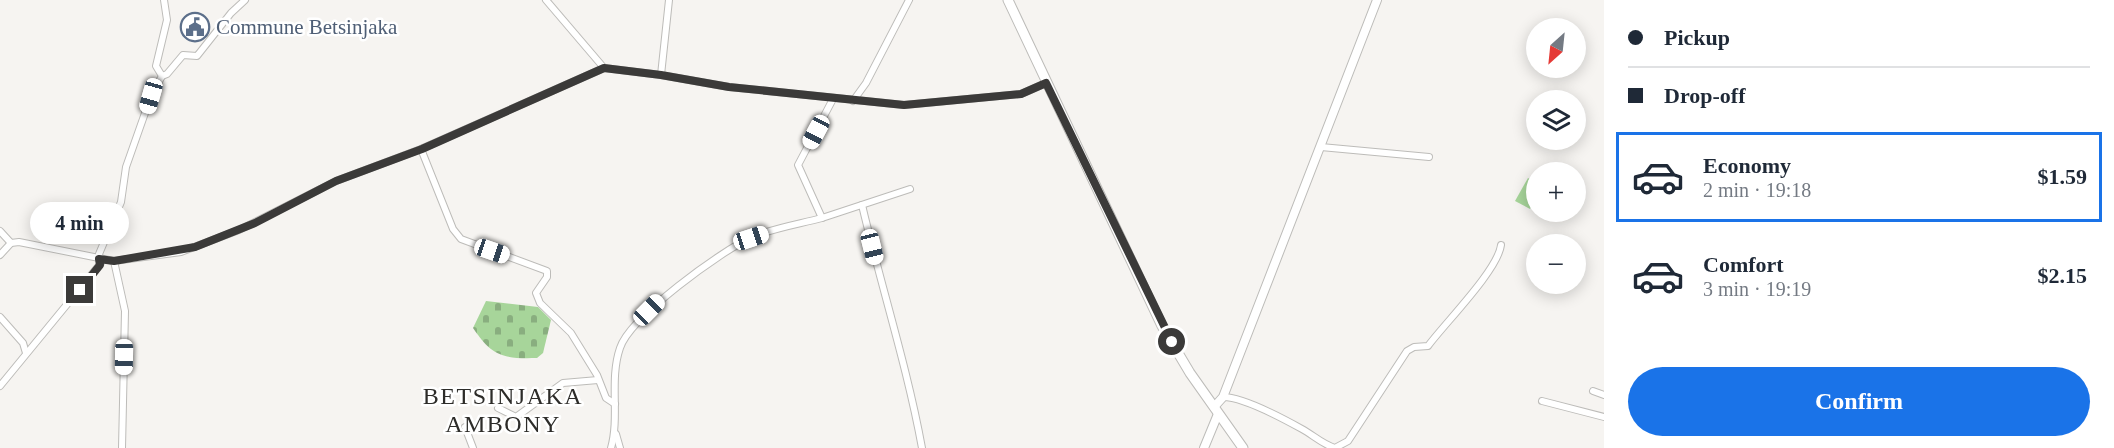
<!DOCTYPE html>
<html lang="en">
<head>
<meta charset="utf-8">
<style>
  :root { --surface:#fff; --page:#f6f6f7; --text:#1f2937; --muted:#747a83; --line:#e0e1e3; --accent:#1a73e8 }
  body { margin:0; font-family:Georgia,serif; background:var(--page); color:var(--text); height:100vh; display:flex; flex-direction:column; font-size:22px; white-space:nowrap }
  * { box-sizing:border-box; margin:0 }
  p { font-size:20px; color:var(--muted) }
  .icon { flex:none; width:33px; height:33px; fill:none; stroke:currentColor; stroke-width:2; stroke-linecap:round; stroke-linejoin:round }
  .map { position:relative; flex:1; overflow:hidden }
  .sheet { display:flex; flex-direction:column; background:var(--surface); width:510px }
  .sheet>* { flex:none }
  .banner { display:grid; align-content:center; height:132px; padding:0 24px; background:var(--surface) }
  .needle { width:39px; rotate:207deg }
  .buttons { position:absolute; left:1526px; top:18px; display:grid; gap:12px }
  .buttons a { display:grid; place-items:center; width:60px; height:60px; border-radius:50%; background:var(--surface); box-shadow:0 3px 15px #0003; font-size:30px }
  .end { position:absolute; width:27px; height:27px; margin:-14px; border:8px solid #3b3a39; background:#fff; box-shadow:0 0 0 3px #fff }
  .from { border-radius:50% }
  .bubble { position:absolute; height:42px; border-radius:21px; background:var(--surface); box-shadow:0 3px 15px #0003; font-size:20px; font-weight:600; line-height:42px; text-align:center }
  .car { position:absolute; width:18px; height:36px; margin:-18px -9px; border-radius:8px; box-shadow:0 0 4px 2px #0007; background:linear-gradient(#fff 24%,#345 0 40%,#fff 0 76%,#345 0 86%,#fff 0) }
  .banner b { display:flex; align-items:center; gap:21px; height:57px; font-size:22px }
  .banner b+b { border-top:2px solid var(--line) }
  .banner i { width:15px; height:15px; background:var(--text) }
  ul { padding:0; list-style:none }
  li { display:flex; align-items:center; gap:18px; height:90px; margin:0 12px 9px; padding:0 12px; border:3px solid transparent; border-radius:0px }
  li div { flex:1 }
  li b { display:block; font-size:22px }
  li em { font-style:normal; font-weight:600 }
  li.active { border-color:var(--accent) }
  li>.icon { width:54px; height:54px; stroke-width:1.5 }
  .action { display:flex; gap:12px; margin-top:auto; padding:12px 24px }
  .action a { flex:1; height:69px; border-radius:36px; background:var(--accent); color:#fff; font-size:24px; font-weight:600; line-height:69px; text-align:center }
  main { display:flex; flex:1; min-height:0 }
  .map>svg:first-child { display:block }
  .green { fill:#a7d59a }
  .cemetery { fill:url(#cemetery-stones) }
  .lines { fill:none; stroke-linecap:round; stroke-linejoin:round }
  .minor-casing { stroke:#bdbcb9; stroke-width:8 }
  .tertiary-casing { stroke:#bdbcb9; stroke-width:10 }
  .primary-casing { stroke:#bdbcb9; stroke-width:11 }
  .minor { stroke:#fff; stroke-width:6 }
  .tertiary { stroke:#fff; stroke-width:8 }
  .primary { stroke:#fff; stroke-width:9 }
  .route { stroke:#3b3a39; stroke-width:8 }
  .labels { text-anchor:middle; stroke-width:5; stroke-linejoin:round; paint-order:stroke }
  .service-label { font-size:21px; fill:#4e5e75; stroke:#fff; text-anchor:start }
  .quarter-label { font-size:24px; letter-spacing:1.5px; fill:#2d2c29; stroke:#fff }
</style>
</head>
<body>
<main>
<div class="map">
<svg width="1604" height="448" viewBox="0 0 1604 448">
  <defs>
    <pattern id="cemetery-stones" width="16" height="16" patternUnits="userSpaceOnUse" patternTransform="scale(1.5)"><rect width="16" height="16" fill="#a7d59a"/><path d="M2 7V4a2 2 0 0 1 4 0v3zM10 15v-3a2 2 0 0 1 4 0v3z" fill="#89ae7f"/></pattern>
  </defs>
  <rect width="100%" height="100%" fill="#f6f4f1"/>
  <path class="green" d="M1528,178l8,4v15l-6,12 -15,-8z"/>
  <path class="cemetery" d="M486,301l52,6 13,13 -8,33 -6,5c-35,1 -45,-2 -64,-30z"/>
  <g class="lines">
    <g class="minor-casing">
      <g id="minor">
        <path d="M546,0l58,68"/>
        <path d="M661,75l8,-75"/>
        <path d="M162,76l5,-2 16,-19 14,1 34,-43 14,-13"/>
        <path d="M853,101l13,-18 43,-83"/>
        <path d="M1321,147l108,10"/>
        <path d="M421,149l32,80 8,10 86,32v6l-11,16 4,10 31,30 26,42 9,23 9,6"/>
        <path d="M862,205c19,81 45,161 60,243"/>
        <path d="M822,218l88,-29"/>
        <path d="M0,231l11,12"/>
        <path d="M0,255l11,-12 8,-1 95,19 67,-9 58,-22 97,-49 85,-32 183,-81 57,7 68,12 175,18 117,-11 25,-11"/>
        <path d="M114,261l11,50 -3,137"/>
        <path d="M0,317l23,26 3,10"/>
        <path d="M0,386l101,-123 -2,-9 22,-52 5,-35 25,-71 11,-20 -6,-10 11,-46 -3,-20"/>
        <path d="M1593,391l11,4"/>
        <path d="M1223,397c20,0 61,22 79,32 11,6 20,15 33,19l13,-7 59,-90 7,-4 14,-1c17,-23 70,-76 73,-101"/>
        <path d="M1542,401l62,16"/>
        <path d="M498,408l18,9 47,-34 35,-3"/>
        <path d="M465,427l8,21"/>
        <path d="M616,434l4,14"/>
        <path d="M611,448c9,-32 -2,-68 9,-100 10,-31 101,-97 132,-111 22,-9 47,-13 70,-19l-24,-53 35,-66"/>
      </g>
    </g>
    <g class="tertiary-casing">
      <g id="tertiary">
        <path d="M1214,407l9,-10 154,-397"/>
        <path d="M1204,448l14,-34"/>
      </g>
    </g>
    <g class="primary-casing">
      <path id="primary" d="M1008,0l154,326 28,47 53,75"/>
    </g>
    <use href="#minor" class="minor"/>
    <use href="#tertiary" class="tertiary"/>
    <use href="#primary" class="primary"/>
  </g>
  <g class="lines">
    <path class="route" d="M80,290l20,-25 -1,-6 15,2 81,-14 60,-24 81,-42 86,-32 182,-81 57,7 68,12 175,18 117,-11 25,-11 126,259"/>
  </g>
  <defs>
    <g id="civic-ring" transform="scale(1.5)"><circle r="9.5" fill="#fff" stroke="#5c6f8a" stroke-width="1.5"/><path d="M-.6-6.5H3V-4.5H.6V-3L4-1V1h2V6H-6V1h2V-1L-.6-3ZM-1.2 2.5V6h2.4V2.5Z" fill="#5c6f8a"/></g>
  </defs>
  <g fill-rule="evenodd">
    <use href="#civic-ring" x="195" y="27"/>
  </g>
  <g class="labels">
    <g class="service-label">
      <text x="216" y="34">Commune Betsinjaka</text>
    </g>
    <g class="quarter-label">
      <text x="503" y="404">BETSINJAKA<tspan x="503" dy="28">AMBONY</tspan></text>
    </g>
  </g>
</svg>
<div class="buttons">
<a><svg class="needle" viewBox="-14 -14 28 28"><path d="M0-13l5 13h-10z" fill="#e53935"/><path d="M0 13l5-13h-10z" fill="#747a83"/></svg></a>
<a><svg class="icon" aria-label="layers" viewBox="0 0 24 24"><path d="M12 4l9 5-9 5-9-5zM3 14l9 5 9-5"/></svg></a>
<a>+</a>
<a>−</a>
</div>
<i class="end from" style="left:1172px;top:342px"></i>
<i class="end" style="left:80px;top:290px"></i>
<div class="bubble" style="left:30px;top:202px;width:99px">4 min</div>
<i class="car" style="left:151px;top:96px;rotate:196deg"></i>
<i class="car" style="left:816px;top:132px;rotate:208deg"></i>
<i class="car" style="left:751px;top:238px;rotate:72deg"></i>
<i class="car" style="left:872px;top:247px;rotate:166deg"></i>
<i class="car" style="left:492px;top:251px;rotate:109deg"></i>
<i class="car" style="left:649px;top:310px;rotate:45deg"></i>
<i class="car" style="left:124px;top:357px;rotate:181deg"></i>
</div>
<section class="sheet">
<div class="banner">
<b><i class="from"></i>Pickup</b>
<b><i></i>Drop-off</b>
</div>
<ul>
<li class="active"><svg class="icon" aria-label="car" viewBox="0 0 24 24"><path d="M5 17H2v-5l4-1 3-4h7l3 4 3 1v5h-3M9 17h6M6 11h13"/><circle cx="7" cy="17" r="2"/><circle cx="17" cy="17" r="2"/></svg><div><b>Economy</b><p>2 min · 19:18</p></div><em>$1.59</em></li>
<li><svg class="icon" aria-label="car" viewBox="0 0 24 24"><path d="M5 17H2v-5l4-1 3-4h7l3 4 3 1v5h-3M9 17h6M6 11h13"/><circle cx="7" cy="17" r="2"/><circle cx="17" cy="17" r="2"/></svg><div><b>Comfort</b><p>3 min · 19:19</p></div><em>$2.15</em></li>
</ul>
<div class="action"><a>Confirm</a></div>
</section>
</main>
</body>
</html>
